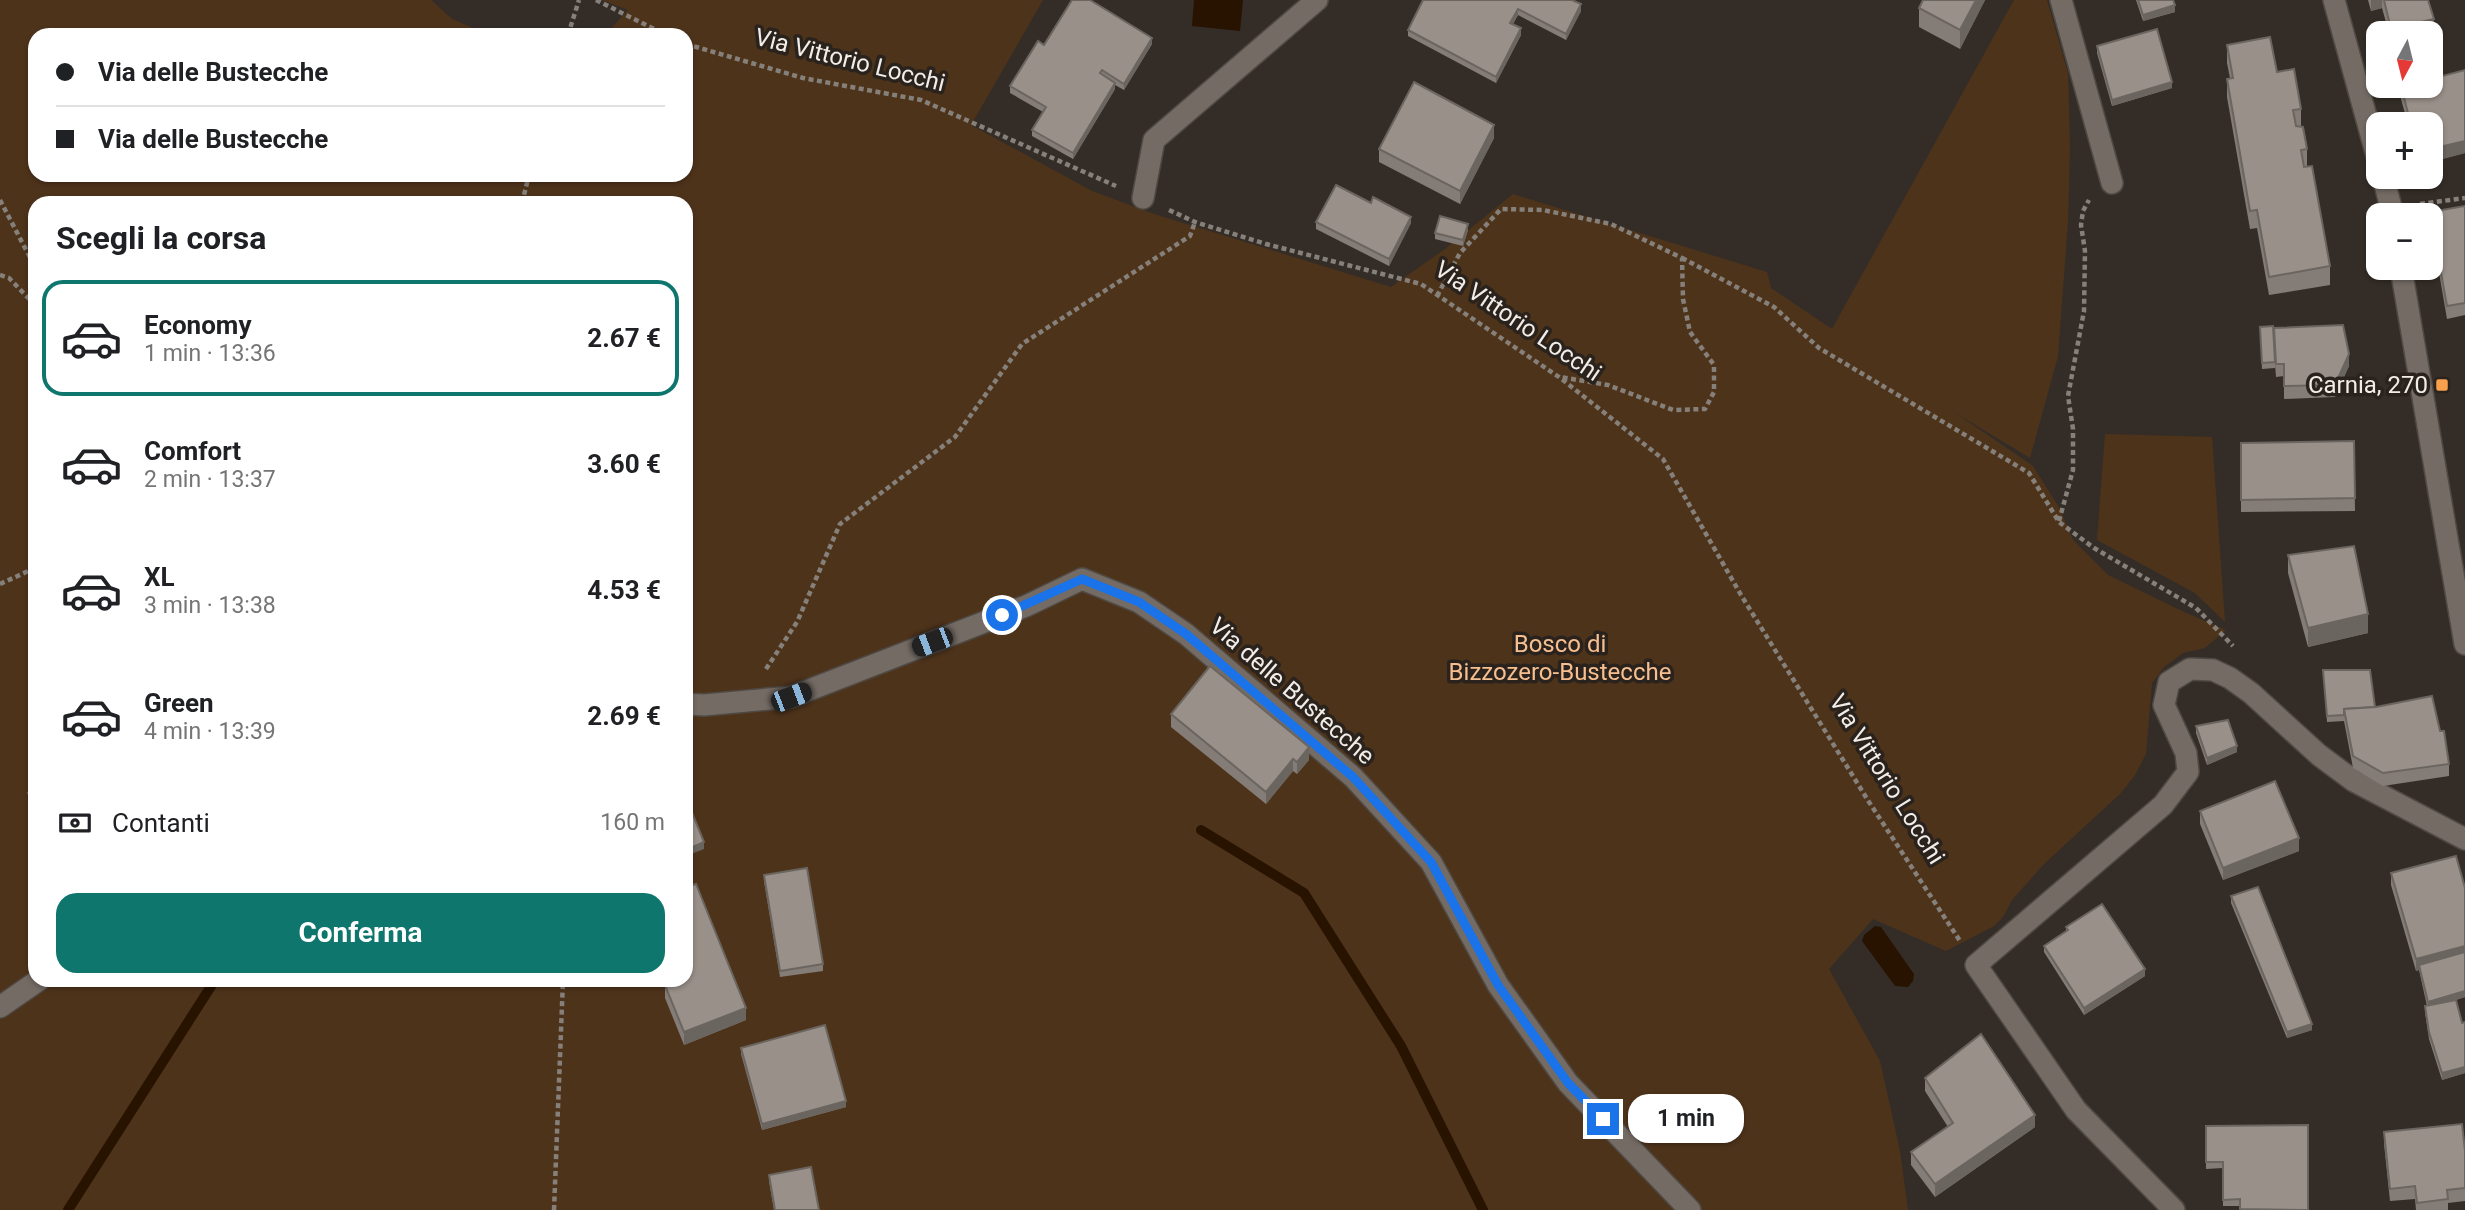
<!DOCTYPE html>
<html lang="it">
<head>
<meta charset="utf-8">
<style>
  :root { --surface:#fff; --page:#f2f2f2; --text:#202124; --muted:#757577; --line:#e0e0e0; --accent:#0f766e }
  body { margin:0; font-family:Roboto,sans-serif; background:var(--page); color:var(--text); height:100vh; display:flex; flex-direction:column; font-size:26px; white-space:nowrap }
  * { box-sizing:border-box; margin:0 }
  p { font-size:23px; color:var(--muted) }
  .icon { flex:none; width:38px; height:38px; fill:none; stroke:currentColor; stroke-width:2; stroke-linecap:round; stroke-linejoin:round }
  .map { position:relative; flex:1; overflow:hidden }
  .drawer { position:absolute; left:28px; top:196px; width:665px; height:791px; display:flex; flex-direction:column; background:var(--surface); border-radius:21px; box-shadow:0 2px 5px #0004 }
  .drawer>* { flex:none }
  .hud { position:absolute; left:28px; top:28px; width:665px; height:154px; border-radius:21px; box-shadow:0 2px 5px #0004; display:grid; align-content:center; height:154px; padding:0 28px; background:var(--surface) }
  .needle { width:46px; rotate:187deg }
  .fabs { position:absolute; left:2366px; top:21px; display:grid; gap:14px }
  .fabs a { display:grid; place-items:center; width:77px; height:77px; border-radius:14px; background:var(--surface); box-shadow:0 2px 5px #0004; font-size:35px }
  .end { position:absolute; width:32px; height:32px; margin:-16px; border:9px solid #1a73e8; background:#fff; box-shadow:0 0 0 4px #fff }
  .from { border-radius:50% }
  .bubble { position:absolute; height:49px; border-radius:21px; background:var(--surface); box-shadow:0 2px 5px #0004; font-size:23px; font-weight:700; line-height:49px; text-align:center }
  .car { position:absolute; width:21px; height:42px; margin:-21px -10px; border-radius:9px; box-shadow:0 0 5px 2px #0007; background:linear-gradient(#222 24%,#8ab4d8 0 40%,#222 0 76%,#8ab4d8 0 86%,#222 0) }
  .hud b { display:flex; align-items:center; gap:24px; height:66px; font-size:26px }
  .hud b+b { border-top:2px solid var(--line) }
  .hud i { width:18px; height:18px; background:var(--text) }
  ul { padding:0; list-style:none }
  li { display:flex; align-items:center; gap:21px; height:116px; margin:0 14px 10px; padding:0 14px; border:4px solid transparent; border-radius:21px }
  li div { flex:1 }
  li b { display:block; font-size:26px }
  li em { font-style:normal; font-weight:700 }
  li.current { border-color:var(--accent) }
  li>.icon { width:63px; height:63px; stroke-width:1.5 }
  h2 { padding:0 28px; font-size:32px; line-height:84px }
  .pay { display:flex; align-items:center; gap:18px; height:77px; padding:0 28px; font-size:26px }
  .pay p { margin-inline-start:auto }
  .primary-button { display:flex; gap:14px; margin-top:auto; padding:14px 28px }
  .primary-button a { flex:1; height:80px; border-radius:21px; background:var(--accent); color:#fff; font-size:28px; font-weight:700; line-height:80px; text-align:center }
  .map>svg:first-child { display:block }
  .green { fill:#4e331b; fill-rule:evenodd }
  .water { fill:#281301 }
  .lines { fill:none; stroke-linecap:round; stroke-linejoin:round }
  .stream { stroke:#281301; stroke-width:10 }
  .street-casing { stroke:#4f4943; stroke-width:24 }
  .path { stroke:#86807b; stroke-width:4.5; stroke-dasharray:5 3.5; stroke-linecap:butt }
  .street { stroke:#746b64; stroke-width:21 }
  .wall { fill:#847c76 }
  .shaded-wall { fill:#6b6560 }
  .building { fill:#999089; stroke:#6b6560; stroke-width:2 }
  .route { stroke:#1a73e8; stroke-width:9 }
  .poi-dot { fill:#f9a04c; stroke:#2a231d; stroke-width:2.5 }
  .labels { text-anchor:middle; stroke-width:7; stroke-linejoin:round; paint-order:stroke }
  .street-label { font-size:24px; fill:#f2ede9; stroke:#2a231d }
  .poi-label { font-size:24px; fill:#f2ede9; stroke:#2a231d; text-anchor:end }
  .park-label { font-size:24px; fill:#f7bf90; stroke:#2a231d }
</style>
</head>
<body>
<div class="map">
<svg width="2465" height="1210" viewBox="0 0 2465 1210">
  <rect width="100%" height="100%" fill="#342d27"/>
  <g class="green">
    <path d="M0,0h431l21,19 38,16h-455v140h651v-140h-81l23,-25 -26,-10h441l-72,125 121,66 62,23 237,73 54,-38 68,-55 254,78 4,16 61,41 182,-329h33l21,73 2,74 -2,74 -10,135 -28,102 -76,-46 79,54 27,43 13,31 35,35 76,37 42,18 -21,18 -22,5 -19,14 -12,16 -6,71 -11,21 -14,18 -77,71 -32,36 -9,17 -9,9 -48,25 -73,-32 -44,50 51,92 20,90 8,59h-1908zM35,203h651v777h-651z"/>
    <path d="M2105,434l107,3 13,185 -30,-29 -98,-53z"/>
  </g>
  <g class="water">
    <path d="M1194,0h49l-3,31 -48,-5z"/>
    <path d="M1875,926l6,1 33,47 -1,7 -5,6 -13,-1 -33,-45 2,-6z"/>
  </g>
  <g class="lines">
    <g class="stream">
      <path d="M1201,830l103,63 97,153 82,164"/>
      <path d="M68,1210l147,-230"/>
    </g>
    <g class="street-casing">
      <g id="street">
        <path d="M2061,0l51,183"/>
        <path d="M2334,0l44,160"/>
        <path d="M2383,177l10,38"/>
        <path d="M1143,198l11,-58 163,-140"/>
        <path d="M2401,268l64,376"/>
        <path d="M686,704l18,1 87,-8 235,-91 56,-27 57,23 47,32 167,143 78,85 67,123 70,98 122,127"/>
        <path d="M0,1007l39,-27"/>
        <path d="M2174,1210l-98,-100 -100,-145 187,-160 25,-33 -2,-19 -22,-48 5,-23 21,-13 23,1 17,8 21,15 68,62 35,26 111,58"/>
      </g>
    </g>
    <g class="path">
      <path d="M596,0l70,35"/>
      <path d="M568,35l11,-35"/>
      <path d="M686,44l117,34 118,22 195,86"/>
      <path d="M0,200l35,67"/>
      <path d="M522,203l7,-28"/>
      <path d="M2420,204l45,-6"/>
      <path d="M1169,210l26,12 71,22 155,40 138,93 104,82 78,136 128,207 91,139"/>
      <path d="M1682,258l92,49 45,41 210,125 30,49 35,26 102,60 37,38"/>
      <path d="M0,275l9,3 26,27"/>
      <path d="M1437,296l23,-43 41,-44 42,1 68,14 71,34 1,41 7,33 24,33v27l-9,17 -32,1 -65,-25 -48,-8"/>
      <path d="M2059,521l14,-51v-41l-5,-33 16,-85 1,-60 -4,-26 2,-14 6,-11"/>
      <path d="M0,584l35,-16"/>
      <path d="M766,669l31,-47 43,-98 115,-87 67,-93 168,-108 5,-14"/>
      <path d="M554,1210l9,-230"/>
    </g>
    <use href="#street" class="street"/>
  </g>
  <g class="wall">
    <path d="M1423,0l158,11 -15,29 -48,-25 -5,9 8,11 -25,48 -88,-47v-6z"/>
    <path d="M1985,0l-25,49 -41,-22v-19z"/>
    <path d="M2136,0h37l2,12 -32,9z"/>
    <path d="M2368,0h60l6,31 -8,2h-37l-7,-25 -11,3z"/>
    <path d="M1152,44l-28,46 -9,-5v4l-42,70 -41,-23v-6l11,-18 -33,-19v-7l34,-41z"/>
    <path d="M2227,45l50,27 24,37v18l6,22v17l23,100v19l-61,10 -12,-67 -7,1 -23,-132v-18l3,-1 -3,-15z"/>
    <path d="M2097,46l75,42 -60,18 -15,-53z"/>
    <path d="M2465,70v83l-34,9v-38h-23l-7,-25v-13z"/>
    <path d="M1494,138l-34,66 -81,-42v-13z"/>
    <path d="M1371,203l40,20 -22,43 -73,-37v-7z"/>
    <path d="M2465,206v109l-18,4 -16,-93 -1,-14z"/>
    <path d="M1468,230l-5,16 -28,-7v-6z"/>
    <path d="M2260,327l89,39 -14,31 -51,2v-23l-8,1 -1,-13v4l-13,1z"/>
    <path d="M2354,441l1,70 -114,1v-69z"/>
    <path d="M2288,555l80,78 -60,14 -20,-74z"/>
    <path d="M2323,670l52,37 65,24 9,33v12l-66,10 -30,-18 -9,-47 -17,1z"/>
    <path d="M1171,714l138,46 -12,14 -4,-3 -27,33 -95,-77z"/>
    <path d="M2196,726l41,26 -30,13 -11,-32z"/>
    <path d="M35,788v20l-7,-8v-7z"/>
    <path d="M2200,811l99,40 -76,29 -23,-56z"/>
    <path d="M2391,873l74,15v109l-9,3 6,23 3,-1v51l-23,7 -13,-41 -4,-27v-6h2l-8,-36 -3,1 -25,-86z"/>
    <path d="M764,875l59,89v7l-43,6 -16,-96z"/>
    <path d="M2231,896l81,134 -25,8 -56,-135z"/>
    <path d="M2066,927l79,49 -61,39 -40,-63v-6l22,-14z"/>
    <path d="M665,985l81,35 -62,25 -19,-47z"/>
    <path d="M741,1048l105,59 -84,23 -21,-76z"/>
    <path d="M1925,1078l110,49 -100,70 -24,-32v-13l37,-25 -23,-36z"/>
    <path d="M2206,1126l102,84h-68v-4h-17v-38l-17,1z"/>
    <path d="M2384,1132l81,19v50l-17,2v7h-32l-1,-11 -25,2 -6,-57z"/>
    <path d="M769,1175l50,35h-45l-5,-29z"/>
  </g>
  <g class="shaded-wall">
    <path d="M1976,0h9l-25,49v-19z"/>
    <path d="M2371,0h11v8l-11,3z"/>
    <path d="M1581,4v7l-15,29v-6z"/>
    <path d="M2175,5v7l-32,9v-6z"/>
    <path d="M1518,9v6l-8,14v-6z"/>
    <path d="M2434,19v12l-8,2h-35v-4z"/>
    <path d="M1521,28v7l-25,48v-6z"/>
    <path d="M1152,38v6l-28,46v-6z"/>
    <path d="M2172,82v6l-60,18v-6z"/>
    <path d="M1115,83v6l-42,70v-6z"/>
    <path d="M2417,119v5h-7v-3z"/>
    <path d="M1494,125v13l-34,66v-13z"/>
    <path d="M2465,141v12l-34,9v-13z"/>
    <path d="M1411,217v6l-22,43v-7z"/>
    <path d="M1468,224v6l-5,16v-6z"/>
    <path d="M2349,354v12l-14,31v-12z"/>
    <path d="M2368,614v19l-60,14v-19z"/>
    <path d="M2237,746v6l-30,13v-7z"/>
    <path d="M1309,747v13l-12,14v-12z"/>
    <path d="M1293,759v12l-27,33v-12z"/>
    <path d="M2299,838v13l-76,29v-12z"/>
    <path d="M704,842v7l-18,7v-6z"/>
    <path d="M2465,946v13l-46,6v5l-3,1v-12z"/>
    <path d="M2145,969v7l-61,39v-7z"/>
    <path d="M2465,991v6l-37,11v-6z"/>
    <path d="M746,1008v12l-62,25v-13z"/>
    <path d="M2312,1024v6l-25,8v-6z"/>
    <path d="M2465,1067v6l-23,7v-7z"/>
    <path d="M846,1101v6l-84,23v-6z"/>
    <path d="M2035,1115v12l-100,70v-13z"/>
  </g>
  <g class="building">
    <path d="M1072,0h18l62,38 -28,46 -22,-14 -2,3 15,10 -42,70 -41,-23 14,-23 -36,-21 28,-45 6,4z"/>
    <path d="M1423,0h149l9,4 -15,30 -48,-25 -8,14 11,5 -25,49 -88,-47z"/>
    <path d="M1923,0h53l-16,30 -41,-22z"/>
    <path d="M2138,0h35l2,5 -32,10z"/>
    <path d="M2384,0h44l6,19 -43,10z"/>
    <path d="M2157,29l15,53 -60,18 -15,-54z"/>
    <path d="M2270,37l7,35 17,-3 7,40 -8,1 3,16 7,1 4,22 -6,1 3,17 8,-1 18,100 -61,11 -12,-67 -7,1 -23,-132 6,-1 -6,-33z"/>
    <path d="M2465,70v71l-34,8v-25h-13l-1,-5 -7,2 -9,-35h30v-7z"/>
    <path d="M1414,82l80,43 -34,66 -81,-42z"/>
    <path d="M1336,185l35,18 2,-6 38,20 -22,42 -73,-37z"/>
    <path d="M2465,206v97l-18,3 -17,-94z"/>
    <path d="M1440,216l28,8 -5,16 -28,-7z"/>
    <path d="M2343,325l6,29 -14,31 -51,1v-22h-8l-2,-36z"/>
    <path d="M2273,326l2,36 -13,1 -2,-36z"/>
    <path d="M2354,441l1,57 -114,2v-57z"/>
    <path d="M2354,546l14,68 -60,14 -20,-73z"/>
    <path d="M1210,666l99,81 -12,15 -4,-3 -27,33 -95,-78z"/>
    <path d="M2323,670h47l5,37 -31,2v6l-17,1z"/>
    <path d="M2432,696l8,35h4l5,33 -66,9 -30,-17 -9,-47 32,-2z"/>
    <path d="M2228,720l9,26 -30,12 -11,-32z"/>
    <path d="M2275,781l24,57 -76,30 -23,-57z"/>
    <path d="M35,788v14l-7,-9z"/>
    <path d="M686,798l18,44 -18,8z"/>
    <path d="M2456,856l9,32v58l-49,13 -25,-86z"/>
    <path d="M807,868l16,96 -43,7 -16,-96z"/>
    <path d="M696,884l50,124 -62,24 -19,-47 14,-5h7v-93z"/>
    <path d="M2258,887l54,137 -25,8 -56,-136z"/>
    <path d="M2102,904l43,65 -61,39 -40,-62 24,-16 -2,-3z"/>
    <path d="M2465,952v39l-37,11 -9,-37z"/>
    <path d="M2456,1000l6,23 3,-1v45l-23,6 -13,-41 -4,-26z"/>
    <path d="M825,1025l21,76 -84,23 -21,-76z"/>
    <path d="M1981,1034l54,81 -100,69 -24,-32 42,-29 -28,-45z"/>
    <path d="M2462,1124l3,27v37l-18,2 1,9 -31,4 -2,-17 -25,3 -6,-57z"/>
    <path d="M2308,1125v85l-68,-1v-10l-17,1v-38h-17v-36z"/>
    <path d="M811,1167l8,43h-44l-6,-35z"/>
  </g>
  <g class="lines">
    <path class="route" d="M1002,615l80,-36 57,23 47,32 167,143 78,85 67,123 70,98 35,36"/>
  </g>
  <rect class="poi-dot" x="2435" y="378" width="14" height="14" rx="3.5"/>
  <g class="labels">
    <g class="street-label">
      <text transform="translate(850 60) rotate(14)" y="8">Via Vittorio Locchi</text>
      <text transform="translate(1518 321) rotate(34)" y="8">Via Vittorio Locchi</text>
      <text transform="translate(1292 691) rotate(41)" y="8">Via delle Bustecche</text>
      <text transform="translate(1887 779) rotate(58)" y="8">Via Vittorio Locchi</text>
    </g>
    <g class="poi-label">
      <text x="2428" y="393">Carnia, 270</text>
    </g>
    <g class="park-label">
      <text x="1560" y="652">Bosco di<tspan x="1560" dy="28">Bizzozero-Bustecche</tspan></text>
    </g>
  </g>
</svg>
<div class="fabs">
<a><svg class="needle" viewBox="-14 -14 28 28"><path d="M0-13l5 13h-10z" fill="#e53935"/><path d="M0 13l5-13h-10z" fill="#757577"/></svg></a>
<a>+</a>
<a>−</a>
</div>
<i class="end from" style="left:1002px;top:615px"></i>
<i class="end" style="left:1603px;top:1119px"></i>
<div class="bubble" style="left:1628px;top:1094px;width:116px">1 min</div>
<i class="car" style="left:932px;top:642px;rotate:249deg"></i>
<i class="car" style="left:791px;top:697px;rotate:69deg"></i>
<div class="hud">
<b><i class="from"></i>Via delle Bustecche</b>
<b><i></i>Via delle Bustecche</b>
</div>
<section class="drawer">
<h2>Scegli la corsa</h2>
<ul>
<li class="current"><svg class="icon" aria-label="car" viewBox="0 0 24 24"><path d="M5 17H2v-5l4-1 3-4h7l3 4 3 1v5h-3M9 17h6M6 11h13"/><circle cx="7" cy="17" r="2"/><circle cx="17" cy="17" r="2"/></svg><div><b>Economy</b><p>1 min · 13:36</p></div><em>2.67 €</em></li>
<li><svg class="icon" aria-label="car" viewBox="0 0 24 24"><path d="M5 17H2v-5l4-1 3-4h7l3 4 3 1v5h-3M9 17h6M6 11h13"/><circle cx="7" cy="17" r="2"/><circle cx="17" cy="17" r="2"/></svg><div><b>Comfort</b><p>2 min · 13:37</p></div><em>3.60 €</em></li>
<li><svg class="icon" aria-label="car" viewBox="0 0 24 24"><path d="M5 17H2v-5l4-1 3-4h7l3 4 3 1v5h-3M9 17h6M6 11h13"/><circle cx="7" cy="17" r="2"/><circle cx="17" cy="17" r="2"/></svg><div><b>XL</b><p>3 min · 13:38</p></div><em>4.53 €</em></li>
<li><svg class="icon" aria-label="car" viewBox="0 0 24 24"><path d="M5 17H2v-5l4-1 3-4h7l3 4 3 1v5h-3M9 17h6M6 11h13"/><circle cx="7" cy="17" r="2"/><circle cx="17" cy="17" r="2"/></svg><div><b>Green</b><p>4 min · 13:39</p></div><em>2.69 €</em></li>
</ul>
<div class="pay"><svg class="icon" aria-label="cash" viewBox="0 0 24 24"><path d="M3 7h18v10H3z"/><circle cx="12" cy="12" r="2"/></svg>Contanti<p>160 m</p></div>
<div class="primary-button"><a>Conferma</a></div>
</section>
</div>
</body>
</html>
